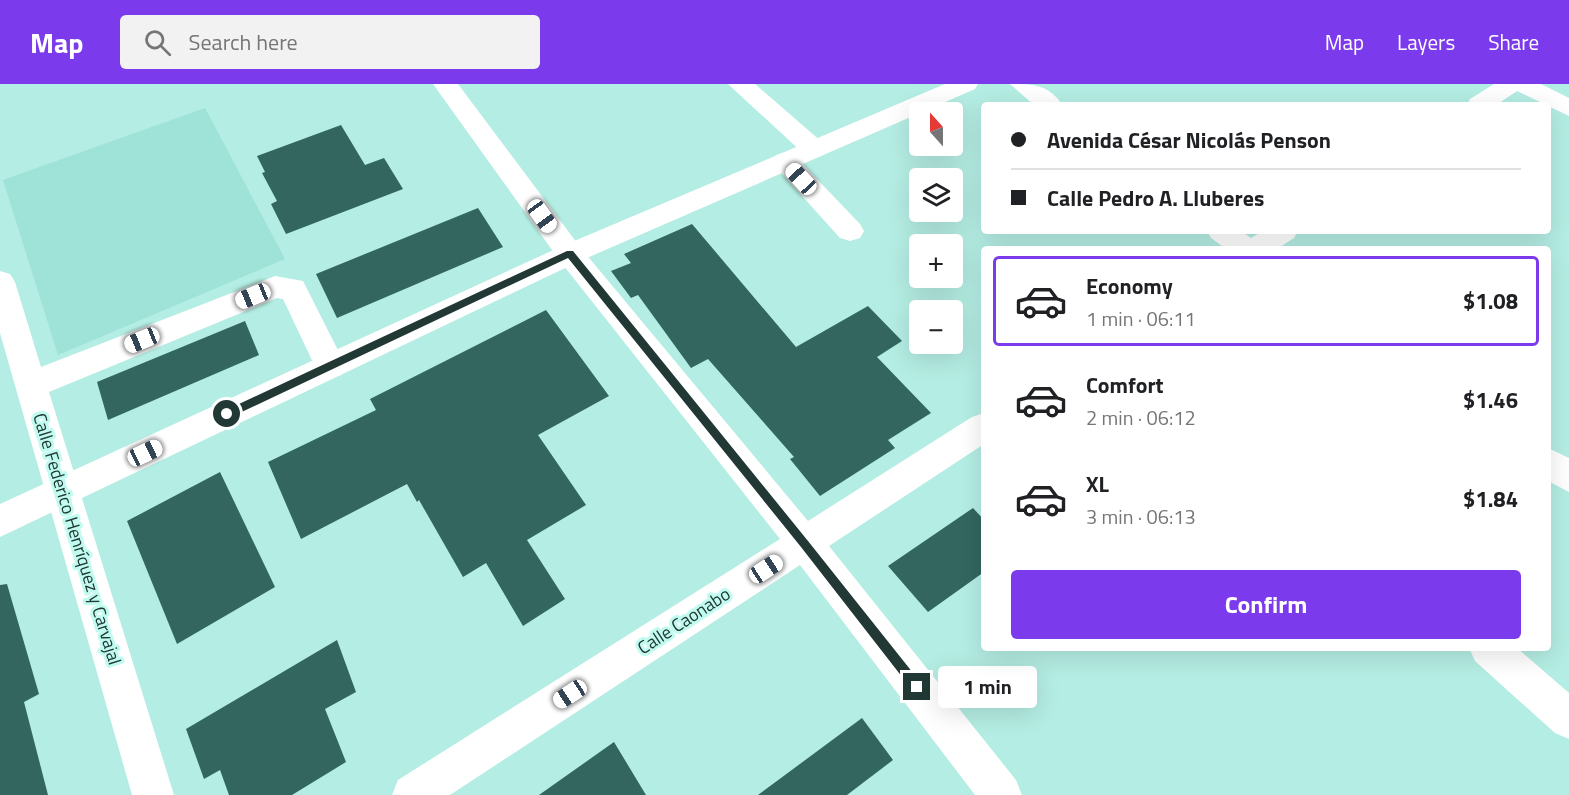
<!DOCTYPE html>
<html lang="en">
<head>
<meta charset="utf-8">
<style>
  :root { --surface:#fff; --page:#f2f2f2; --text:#202124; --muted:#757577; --line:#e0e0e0; --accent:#7c3aed }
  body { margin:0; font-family:"Titillium Web",sans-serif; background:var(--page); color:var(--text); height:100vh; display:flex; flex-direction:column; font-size:22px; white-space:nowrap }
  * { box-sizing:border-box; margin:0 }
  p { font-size:20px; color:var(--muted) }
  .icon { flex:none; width:33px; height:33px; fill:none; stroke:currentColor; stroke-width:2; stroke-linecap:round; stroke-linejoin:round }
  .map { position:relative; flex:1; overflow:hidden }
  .side { position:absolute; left:981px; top:162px; width:570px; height:405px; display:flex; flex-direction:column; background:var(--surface); border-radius:6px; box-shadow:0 6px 24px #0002 }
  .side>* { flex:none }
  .banner { position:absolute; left:981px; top:18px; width:570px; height:132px; border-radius:6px; box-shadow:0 6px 24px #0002; display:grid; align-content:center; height:132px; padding:0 30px; background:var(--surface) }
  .needle { width:39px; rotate:339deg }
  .buttons { position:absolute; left:909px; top:18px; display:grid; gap:12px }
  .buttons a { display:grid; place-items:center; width:54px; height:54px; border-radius:6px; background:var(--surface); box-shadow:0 6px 24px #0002; font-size:30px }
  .end { position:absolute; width:27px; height:27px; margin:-14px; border:8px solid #213835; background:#fff; box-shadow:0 0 0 3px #fff }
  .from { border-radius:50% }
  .bubble { position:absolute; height:42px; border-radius:6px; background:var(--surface); box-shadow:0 6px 24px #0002; font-size:20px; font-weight:700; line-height:42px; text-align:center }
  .car { position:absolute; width:18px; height:36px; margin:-18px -9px; border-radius:8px; box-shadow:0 0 4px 2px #0007; background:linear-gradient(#fff 24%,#345 0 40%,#fff 0 76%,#345 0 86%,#fff 0) }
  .banner b { display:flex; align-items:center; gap:21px; height:57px; font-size:22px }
  .banner b+b { border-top:2px solid var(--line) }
  .banner i { width:15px; height:15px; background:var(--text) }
  ul { padding:10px 0 0; list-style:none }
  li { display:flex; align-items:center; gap:18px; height:90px; margin:0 12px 9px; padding:0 18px; border:3px solid transparent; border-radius:6px }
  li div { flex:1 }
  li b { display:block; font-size:22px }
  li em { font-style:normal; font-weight:700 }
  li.current { border-color:var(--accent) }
  li>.icon { width:54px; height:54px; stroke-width:1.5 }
  .button { display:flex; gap:12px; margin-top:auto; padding:12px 30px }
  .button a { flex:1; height:69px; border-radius:6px; background:var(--accent); color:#fff; font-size:24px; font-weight:700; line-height:69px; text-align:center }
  header { display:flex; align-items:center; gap:36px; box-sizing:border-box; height:84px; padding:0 30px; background:var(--accent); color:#fff }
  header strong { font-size:28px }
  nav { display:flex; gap:33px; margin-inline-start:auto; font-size:21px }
  .search { width:420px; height:54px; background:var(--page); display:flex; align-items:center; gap:15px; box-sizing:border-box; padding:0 21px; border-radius:6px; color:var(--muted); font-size:22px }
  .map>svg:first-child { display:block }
  .built { fill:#9fe2d7 }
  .building { fill:#32665e }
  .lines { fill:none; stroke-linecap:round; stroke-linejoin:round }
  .minor { fill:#fff; fill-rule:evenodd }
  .major { fill:#fff; fill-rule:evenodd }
  .route { fill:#213835 }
  .labels { text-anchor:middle; stroke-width:6; stroke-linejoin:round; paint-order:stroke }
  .street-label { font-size:18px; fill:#213835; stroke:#c1fbf0 }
</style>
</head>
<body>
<header>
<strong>Map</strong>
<div class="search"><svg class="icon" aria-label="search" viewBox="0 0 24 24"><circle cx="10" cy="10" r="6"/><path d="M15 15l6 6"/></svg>Search here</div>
<nav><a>Map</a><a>Layers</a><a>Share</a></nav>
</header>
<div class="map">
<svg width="1569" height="711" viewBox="0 0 1569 711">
  <rect width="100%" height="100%" fill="#b4ede3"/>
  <path class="built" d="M205,24l80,151 -227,96 -55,-175z"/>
  <g class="building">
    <path d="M341,41l24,40 19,-7 19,31 -117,45 -15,-30 6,-3 -15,-28 3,-1 -8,-16z"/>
    <path d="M478,124l25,39 -166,71 -21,-44z"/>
    <path d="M692,140l104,123 72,-41 34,35 -25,16 54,56 -43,27 7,8 -75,48 -30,-37 4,-2 -86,-98 -17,9 -53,-73 -7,3 -20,-27 20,-8 -7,-9z"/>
    <path d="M546,226l63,86 -71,39 48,70 -59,35 38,59 -42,27 -37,-63 -23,14 -44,-77 -2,2 -10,-18 -106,55 -33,-77 108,-52 -6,-11z"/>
    <path d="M245,237l14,34 -151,65 -11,-38z"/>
    <path d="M220,388l55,115 -98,57 -50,-123z"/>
    <path d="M973,424l11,12v52l-56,40 -40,-46z"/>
    <path d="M7,500l32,110 -15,8 24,93h-48v-210z"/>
    <path d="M337,556l19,52 -31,17 21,53 -54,33h-63l-9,-25 -16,9 -18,-50z"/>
    <path d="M862,634l31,42 -46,35h-89z"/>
    <path d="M614,658l32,53h-107z"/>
  </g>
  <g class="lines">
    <g class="minor">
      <path d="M433,0h25l122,163 228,274 164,-104 12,-4v31l-155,102 187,234 6,15h-47l-175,-230 -350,230h-58l6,-15 382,-241 -220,-278z"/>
      <path d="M728,0h27l68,59 4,6 -4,6 -9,3 -9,-3z"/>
      <path d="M1010,0c22,0 39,0 52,21h-28z"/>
      <path d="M1494,0h47l28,14v18l-52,-25 -21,14h-29l3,-6z"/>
      <path d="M785,68l9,3 66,69 4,7 -4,7 -10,3 -10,-3 -64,-71 -4,-6 4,-6z"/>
      <path d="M1207,147h34l10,7 12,-7h35l-4,7 -17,11h-51l-15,-11z"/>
      <path d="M0,187l10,3 5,8 26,85 234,-91 28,5 43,85 -5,9 -11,4 -11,-4 -36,-76 -6,-1 -228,94 125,403h-42l-132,-462z"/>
      <path d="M1548,364l21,10v34l-21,-11z"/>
      <path d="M1469,564h48l52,45v46l-14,-6 -80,-72z"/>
    </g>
    <path class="major" d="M945,0h33l-3,5 -395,172 -580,276v-33l560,-257z"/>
  </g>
  <path class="route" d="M567,167h6l235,290 113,142v8h-8l-112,-144 -233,-289 -337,159h-7l-1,-3 1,-3z"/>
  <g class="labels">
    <g class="street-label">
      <text transform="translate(77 455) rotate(73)" y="6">Calle Federico Henríquez y Carvajal</text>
      <text transform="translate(684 537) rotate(-33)" y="6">Calle Caonabo</text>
    </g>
  </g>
</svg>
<div class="buttons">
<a><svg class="needle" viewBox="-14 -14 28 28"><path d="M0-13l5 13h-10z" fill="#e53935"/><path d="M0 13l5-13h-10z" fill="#757577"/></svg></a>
<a><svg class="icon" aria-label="layers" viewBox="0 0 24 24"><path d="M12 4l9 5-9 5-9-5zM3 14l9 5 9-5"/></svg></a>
<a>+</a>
<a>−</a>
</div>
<i class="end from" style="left:227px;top:330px"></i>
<i class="end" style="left:917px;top:603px"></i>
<div class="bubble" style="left:938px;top:582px;width:99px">1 min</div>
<i class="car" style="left:801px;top:95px;rotate:317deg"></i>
<i class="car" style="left:542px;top:132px;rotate:144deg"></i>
<i class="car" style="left:253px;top:212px;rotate:248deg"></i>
<i class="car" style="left:142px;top:256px;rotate:248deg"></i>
<i class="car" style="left:145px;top:369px;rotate:65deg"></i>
<i class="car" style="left:766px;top:485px;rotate:57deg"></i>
<i class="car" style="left:570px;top:610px;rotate:237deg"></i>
<div class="banner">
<b><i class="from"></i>Avenida César Nicolás Penson</b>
<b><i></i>Calle Pedro A. Lluberes</b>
</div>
<section class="side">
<ul>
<li class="current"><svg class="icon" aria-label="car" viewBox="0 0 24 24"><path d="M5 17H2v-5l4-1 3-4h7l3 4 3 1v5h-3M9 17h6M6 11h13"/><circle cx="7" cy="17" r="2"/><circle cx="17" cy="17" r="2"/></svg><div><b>Economy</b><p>1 min · 06:11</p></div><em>$1.08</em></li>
<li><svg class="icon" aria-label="car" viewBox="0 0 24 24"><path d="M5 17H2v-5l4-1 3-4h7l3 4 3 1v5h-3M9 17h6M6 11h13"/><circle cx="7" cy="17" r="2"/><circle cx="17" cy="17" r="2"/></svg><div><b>Comfort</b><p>2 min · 06:12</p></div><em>$1.46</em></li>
<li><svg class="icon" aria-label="car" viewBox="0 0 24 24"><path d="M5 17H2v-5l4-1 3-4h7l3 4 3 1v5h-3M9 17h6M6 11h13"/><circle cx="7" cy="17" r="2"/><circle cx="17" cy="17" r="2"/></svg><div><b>XL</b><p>3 min · 06:13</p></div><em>$1.84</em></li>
</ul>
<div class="button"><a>Confirm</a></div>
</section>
</div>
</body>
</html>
